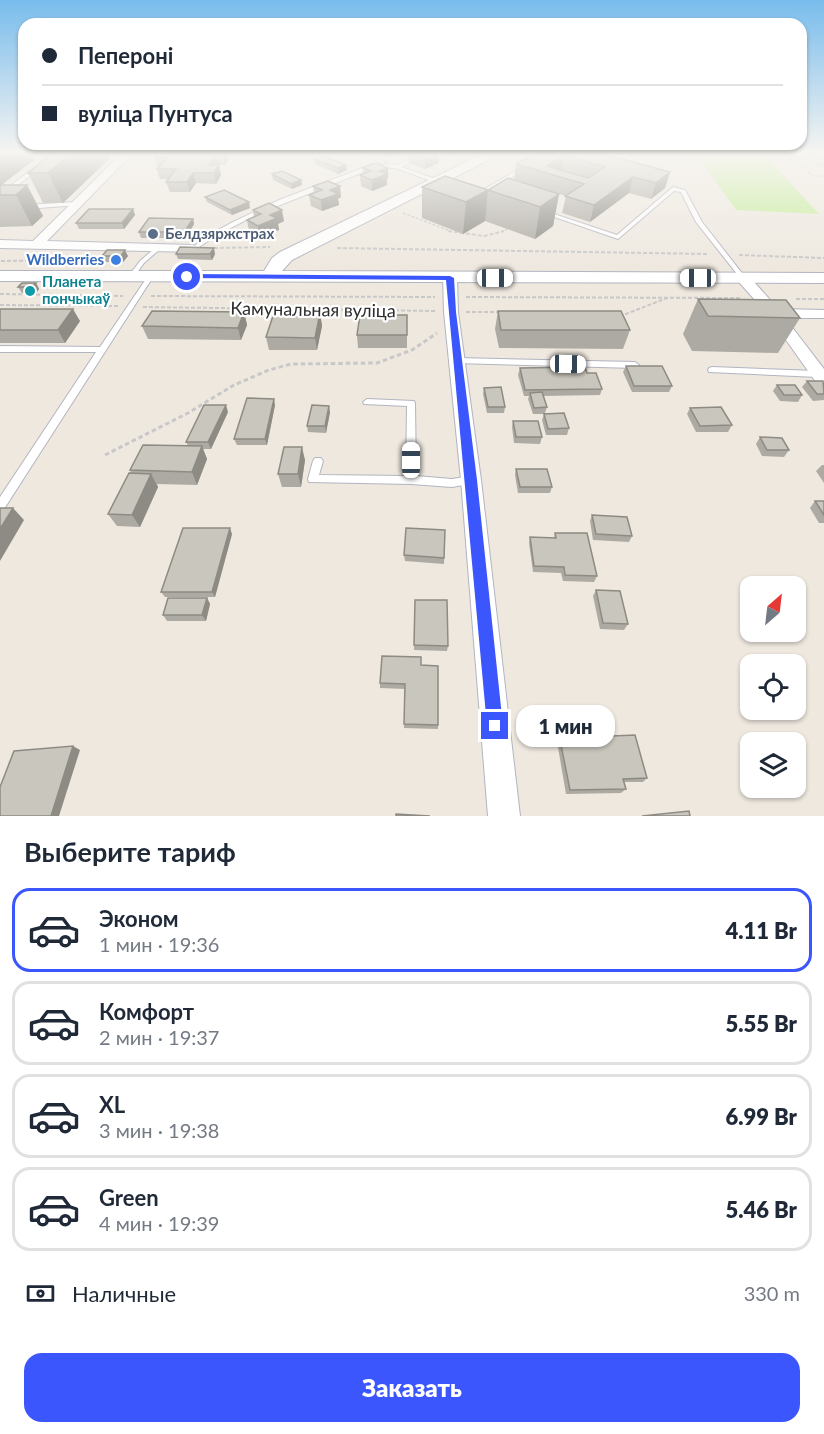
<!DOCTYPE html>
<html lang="ru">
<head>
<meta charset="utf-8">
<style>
  :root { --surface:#fff; --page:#f2f2f3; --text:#1f2937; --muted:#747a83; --line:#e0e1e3; --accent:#3c56fd }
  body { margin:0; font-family:Lato,sans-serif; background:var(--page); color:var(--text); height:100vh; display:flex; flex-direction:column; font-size:22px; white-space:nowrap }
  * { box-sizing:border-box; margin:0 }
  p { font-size:20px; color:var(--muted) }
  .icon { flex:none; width:33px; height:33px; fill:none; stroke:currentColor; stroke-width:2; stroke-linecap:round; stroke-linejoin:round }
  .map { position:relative; height:816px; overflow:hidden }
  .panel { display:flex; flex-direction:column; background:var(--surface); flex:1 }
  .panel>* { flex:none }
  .guide { position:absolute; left:18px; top:18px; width:789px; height:132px; border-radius:18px; box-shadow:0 2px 4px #0004; display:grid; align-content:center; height:132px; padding:0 24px; background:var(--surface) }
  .needle { width:39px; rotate:28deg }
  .tools { position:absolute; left:740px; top:576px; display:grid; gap:12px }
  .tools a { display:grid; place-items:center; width:66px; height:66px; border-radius:12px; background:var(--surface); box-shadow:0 2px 4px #0004; font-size:30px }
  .end { position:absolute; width:27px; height:27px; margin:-14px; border:8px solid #3c56fd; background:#fff; box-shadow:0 0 0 3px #fff }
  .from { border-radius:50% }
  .bubble { position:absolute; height:42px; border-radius:18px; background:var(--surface); box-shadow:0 2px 4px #0004; font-size:20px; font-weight:800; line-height:42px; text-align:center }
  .car { position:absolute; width:18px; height:36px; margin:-18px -9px; border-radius:8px; box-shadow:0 0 4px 2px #0007; background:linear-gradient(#fff 24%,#345 0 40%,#fff 0 76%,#345 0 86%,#fff 0) }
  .guide b { display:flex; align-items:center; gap:21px; height:57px; font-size:22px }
  .guide b+b { border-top:2px solid var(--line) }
  .guide i { width:15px; height:15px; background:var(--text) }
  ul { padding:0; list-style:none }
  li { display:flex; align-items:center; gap:18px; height:84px; margin:0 12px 9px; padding:0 12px; border:3px solid var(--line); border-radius:18px }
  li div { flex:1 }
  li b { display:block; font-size:22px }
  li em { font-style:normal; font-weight:800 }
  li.selected { border-color:var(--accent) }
  li>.icon { width:54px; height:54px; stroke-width:1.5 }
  h2 { padding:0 24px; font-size:27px; line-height:72px }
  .pay { display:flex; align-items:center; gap:15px; height:66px; padding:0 24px; font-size:22px }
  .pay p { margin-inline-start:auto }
  .action { display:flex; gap:12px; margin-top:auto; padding:12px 24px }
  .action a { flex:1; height:69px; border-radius:18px; background:var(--accent); color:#fff; font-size:24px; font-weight:800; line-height:69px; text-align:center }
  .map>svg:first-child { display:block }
  .pitch { fill:#c3ed96 }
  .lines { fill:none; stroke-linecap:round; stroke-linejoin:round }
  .lane-casing { stroke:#b2b4c0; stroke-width:2 }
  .street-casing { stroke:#b2b4c0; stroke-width:2 }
  .secondary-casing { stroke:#b2b4c0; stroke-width:2 }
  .path-far2 { stroke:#c8c8c8; stroke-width:1.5; stroke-dasharray:3 1.5; stroke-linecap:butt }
  .path-far1 { stroke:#c8c8c8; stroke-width:2; stroke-dasharray:4 2; stroke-linecap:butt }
  .path { stroke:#c8c8c8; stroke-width:3; stroke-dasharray:4.5 3; stroke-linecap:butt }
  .lane { fill:#fff; fill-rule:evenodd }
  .street { fill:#fff; fill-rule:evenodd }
  .secondary { fill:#fff; fill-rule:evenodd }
  .wall { fill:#adaaa3 }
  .shaded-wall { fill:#8d8b84 }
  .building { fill:#c9c6bd; stroke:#8d8b84; stroke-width:1.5; fill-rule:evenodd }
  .route { fill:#3c56fd }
  .service-dot { fill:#5c6f8a; stroke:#fff; stroke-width:2 }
  .shop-dot { fill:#3f7fe0; stroke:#fff; stroke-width:2 }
  .culture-dot { fill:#0f9aa8; stroke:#fff; stroke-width:2 }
  .labels { text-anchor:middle; stroke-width:4.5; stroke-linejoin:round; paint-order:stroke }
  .far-service-label { font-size:15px; font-weight:bold; fill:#4e5e75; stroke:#fff; text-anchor:start }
  .far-shop-label { font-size:15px; font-weight:bold; fill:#366cbe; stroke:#fff; text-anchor:end }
  .far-culture-label { font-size:15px; font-weight:bold; fill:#0d838f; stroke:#fff; text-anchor:start }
  .street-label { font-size:18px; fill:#2c2c2c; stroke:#fff }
</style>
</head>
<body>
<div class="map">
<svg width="824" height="816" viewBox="0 0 824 816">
  <rect width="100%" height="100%" fill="#eee8df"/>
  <path class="pitch" d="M696,154l69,2 54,58 -83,-4z"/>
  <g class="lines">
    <g class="lane-casing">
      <g id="lane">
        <path d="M221,153h7l9,5 -4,1z"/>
        <path d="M360,153h7l19,9 -4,1z"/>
        <path d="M424,153h7l-30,14 40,14v2h-4l-41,-15 -20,-1 -116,46 -45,23 -20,14 -5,-1 21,-15 22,-12 46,-22 94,-36 23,1z"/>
        <path d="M37,166l5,1 -42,31v-5z"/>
        <path d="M524,166l2,1v2l-45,26 -5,-1z"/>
        <path d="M673,187l12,3 17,32 43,55v2h-4l-45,-57 -15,-30 -7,-1 -56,48 -75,-26 5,-1 69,23z"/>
        <path d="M76,202l3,2 -1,1 -52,4 -3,-2 3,-2z"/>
        <path d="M155,248l5,1 -16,14 -11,15h-4l-1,-1 12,-16z"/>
        <path d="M150,275l3,2 -149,232 -4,1v-13l96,-145h-96v-6l100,1 48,-71z"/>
        <path d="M457,358l178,4 4,3 -4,3 -181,-5 -1,-2 1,-2z"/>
        <path d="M712,367l106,4 4,3 -4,3 -109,-5 -1,-2 1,-2z"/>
        <path d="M367,399l47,2 1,2 1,73 36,3 19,-3 4,1 1,3 -1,3 -23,4 -41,-3 -102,-2 -1,-3 5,-18 2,-3h6l2,3 -4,14 87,1 1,-70 -43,-2 -1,-2z"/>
      </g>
    </g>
    <g class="street-casing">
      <g id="street">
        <path d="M122,153l9,2 -84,86 146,4 6,4 -1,3 -198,-4v-8l33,1z"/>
        <path d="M450,274l7,4 1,34 23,168 39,336h-32l-27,-336 -17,-168 -1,-34z"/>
        <path d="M743,274l5,1 30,34 46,1v8h-39l39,51v18l-6,-2 -49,-69 -31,-35 -2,-3z"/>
      </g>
    </g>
    <g class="secondary-casing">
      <path id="secondary" d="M485,153h17l-210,107 -10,11 542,2v10l-824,-2v-10h264l8,-13 8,-6z"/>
    </g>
    <g class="path-far2">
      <path d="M650,153l1,17"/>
      <path d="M783,153l30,23h11"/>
      <path d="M809,153v7l15,5"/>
      <path d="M814,153l10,7"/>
      <path d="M790,156l19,4"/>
      <path d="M816,164l8,6"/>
      <path d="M403,213l50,19"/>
      <path d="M501,232l6,-3"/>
    </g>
    <g class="path-far1">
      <path d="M448,231l36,5 20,-5"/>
      <path d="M214,248l56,-1"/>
      <path d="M337,248l371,6"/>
      <path d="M739,255l85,3"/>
      <path d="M1,261l71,-1"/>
      <path d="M0,294l123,2"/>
      <path d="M151,296l284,1"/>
      <path d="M466,297l275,1"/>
      <path d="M796,299h28"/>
      <path d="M0,305l118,1"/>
      <path d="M143,307l293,4"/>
      <path d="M466,312h33"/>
      <path d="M619,314h7l41,-16"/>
    </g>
    <path class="path" d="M105,455l83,-42 46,-28 35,-15 22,-6 86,-1 35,-13 25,-17"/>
    <use href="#lane" class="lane"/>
    <use href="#street" class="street"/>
    <use href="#secondary" class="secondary"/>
  </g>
  <g class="wall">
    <path d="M0,153h31l3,7 -33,25h26l16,31 -11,10 -32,1z"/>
    <path d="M159,153h69l1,5 -4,7h-6l2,10 -5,9 -20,-1 -6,9h-20l-4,-10 2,-3h-8l-3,-10 1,-1 -3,-10z"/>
    <path d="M376,153h20v1l-8,4z"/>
    <path d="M409,153l30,10 -14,6 -16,-6z"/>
    <path d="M445,153h15l-6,3z"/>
    <path d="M536,153h64l70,19 -5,16 -14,11 -22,-6 -39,29 -28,-9 4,-17 -52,-16 2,-16z"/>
    <path d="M620,153h14l-4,3z"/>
    <path d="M110,158l-47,45h-20l-15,-30z"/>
    <path d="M314,159l32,6 1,5 -9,4 -23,-10z"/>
    <path d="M363,168h25v10l-1,1v6l-15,6 -11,-5 -1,-11 3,-1z"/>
    <path d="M272,174l29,6 1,5 -10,4 -19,-9z"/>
    <path d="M313,186l28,11 -3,2 1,6 -17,6 -11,-5 -2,-11 5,-2z"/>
    <path d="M422,187l66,3 71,4 -6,32 -18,13 -50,-18 -22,13 -41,-16z"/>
    <path d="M205,197l45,11 -18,7 -25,-13z"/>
    <path d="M133,209l2,6 -11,14h-45l-3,-6z"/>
    <path d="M253,210l31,11 -6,3 1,6 -19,8 -11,-7 -2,-11 7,-3z"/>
    <path d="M193,219l1,5 -8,14h-45l-2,-6z"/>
    <path d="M176,254h39l-3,6 -34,-1z"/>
    <path d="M102,256h26l-5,6h-18z"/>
    <path d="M36,283l3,6 -3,4h-14l-4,-6z"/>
    <path d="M698,299l102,19 -22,35 -86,-2 -9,-17z"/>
    <path d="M0,309l80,12 -15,22h-65z"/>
    <path d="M498,311l132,19 -7,19 -124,-1 -4,-19z"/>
    <path d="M244,312l3,13 -6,15 -93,-1 -6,-13z"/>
    <path d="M320,313l2,13 -5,24h-48l-3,-13z"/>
    <path d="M407,315v33h-49l-1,-13z"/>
    <path d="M626,366l46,20 -3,6h-37l-9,-20z"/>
    <path d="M520,368l67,5 15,16 -2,6 -57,1 4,11 -2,6 24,15 -2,7h-21l-4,-15 2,-6h-11l-5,-15 1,-3h-5l-6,-21z"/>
    <path d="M807,381l17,1v18l-11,1 -11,-14z"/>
    <path d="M777,385l25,10 -4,7 -18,-1 -7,-10z"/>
    <path d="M484,388l21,19 -1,6h-17l-4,-19z"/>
    <path d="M275,405l-8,40h-30l-3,-6z"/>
    <path d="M690,408l42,17 -4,7h-32l-9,-18z"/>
    <path d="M228,412l-17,37h-8l4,10 -10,26 -40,-1 1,3 -18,40 -23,-1 -9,-12 23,-41 -1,-3 58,-24 -2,-4z"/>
    <path d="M330,412l-4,21 -18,-1 -1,-6z"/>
    <path d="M513,421l29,16 -2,7 -26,-1 -2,-16z"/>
    <path d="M760,437l29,13 -5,7 -22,-1 -6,-12z"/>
    <path d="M305,460l-4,27h-19l-4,-13z"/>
    <path d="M822,465h2v18l-8,-12z"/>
    <path d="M516,469l36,18 -2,6h-32l-3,-18z"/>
    <path d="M815,501h9v22h-5l-9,-15z"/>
    <path d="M592,515l40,21 -3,6 -36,-2 -3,-19z"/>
    <path d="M445,530l-1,34 -39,-3 -1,-6z"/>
    <path d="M555,533l42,43 -3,6 -31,-1 -2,-8 -28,-1 -4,-29 1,-6 24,1z"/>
    <path d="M232,534l-17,63h-50l-4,-5z"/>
    <path d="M596,590l32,34 -4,6 -24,-1 -7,-33z"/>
    <path d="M207,598l3,6 -4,17h-39l-4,-6z"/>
    <path d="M415,600l33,46 -1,5 -33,-1z"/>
    <path d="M421,665l17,60v4l-34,-1 1,-39 -25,-1v-5z"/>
    <path d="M557,725l55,11 35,42 -4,4h-19l2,7 -5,4 -55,1 -11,-64z"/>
  </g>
  <g class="shaded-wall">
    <path d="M0,153h31l3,7 -34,26z"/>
    <path d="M72,153h37l1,5 -47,45 -15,-30z"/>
    <path d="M223,153h5l1,5 -4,7 -3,-11z"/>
    <path d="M388,153h8v1l-8,4z"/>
    <path d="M439,153v10l-14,6v-10z"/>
    <path d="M217,154l4,21 -5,9 -2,-11 -5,-8z"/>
    <path d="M564,155l-3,16 -14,-5z"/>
    <path d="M346,165l1,5 -9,4v-6z"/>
    <path d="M388,168v10l-1,1v6l-15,6v-11l7,-9z"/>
    <path d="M670,172l-5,16 -14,11 5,-16z"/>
    <path d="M193,173l3,10 -6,9 -3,-10z"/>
    <path d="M633,177l-4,16 -39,29 4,-17z"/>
    <path d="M301,180l1,5 -10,4 -1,-5z"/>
    <path d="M27,185l16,31 -11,10 -16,-31z"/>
    <path d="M340,186l1,11 -3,2 1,6 -17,6 -1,-11 9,-10z"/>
    <path d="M488,190l-3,31 -22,13 3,-32z"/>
    <path d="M559,194l-6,32 -18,13 5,-32z"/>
    <path d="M249,202l1,6 -18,7 -2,-5z"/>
    <path d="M133,209l2,6 -11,14 -2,-6z"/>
    <path d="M282,210l2,11 -6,3 1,6 -19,8 -2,-12 12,-11z"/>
    <path d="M193,219l1,5 -8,14 -2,-6z"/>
    <path d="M214,248l1,6 -3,6 -2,-6z"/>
    <path d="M125,250l3,6 -5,6 -2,-6z"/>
    <path d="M36,283l3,6 -3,4 -4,-6z"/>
    <path d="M73,309l7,12 -15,22 -7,-13z"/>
    <path d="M244,312l3,13 -6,15 -3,-12z"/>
    <path d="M320,313l2,13 -5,24 -2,-12z"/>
    <path d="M274,399l1,6 -8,40 -2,-6z"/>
    <path d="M226,405l2,7 -17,37 -3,-7z"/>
    <path d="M329,406l1,6 -4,21 -1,-7z"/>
    <path d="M202,446l5,13 -10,26 -5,-13z"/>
    <path d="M302,447l3,13 -4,27 -3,-13z"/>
    <path d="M151,474l7,13 -18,40 -8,-12z"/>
    <path d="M13,508l11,12 -24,41v-32z"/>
    <path d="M230,528l2,6 -17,63 -3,-5z"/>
    <path d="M207,598l3,6 -4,17 -4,-6z"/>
    <path d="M73,746l7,4 -21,66h-8z"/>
  </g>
  <g class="building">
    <path d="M52,153h20l-24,20h-20z"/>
    <path d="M159,153h64l-1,1h-5l-8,11h10l-5,8h-21l-6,9h-21l10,-13h-19l10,-11h-12z"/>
    <path d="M409,153h29l-13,6z"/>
    <path d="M536,153h64l70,19 -14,11 -23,-6 -39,28 -29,-9 19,-12 -68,-20zM564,155l41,12 -17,11 -41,-12z"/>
    <path d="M323,156l23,9 -8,3 -24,-9z"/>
    <path d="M375,163l13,5 -9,3 8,3 -15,6 -12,-5 11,-4 -8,-3z"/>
    <path d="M282,171l19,9 -10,4 -19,-10z"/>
    <path d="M445,176l43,14 -22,12 -44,-15z"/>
    <path d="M508,178l51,16 -19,13 -52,-17z"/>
    <path d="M328,181l12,5 -10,4 8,4 -17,6 -12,-5 13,-5 -9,-4z"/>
    <path d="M0,185h27l-11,10h-16z"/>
    <path d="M224,190l25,12 -19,8 -25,-13z"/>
    <path d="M269,203l13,7 -12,5 7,3 -19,8 -11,-6 14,-6 -8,-4z"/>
    <path d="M89,209h44l-11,14h-46z"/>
    <path d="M149,218l44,1 -9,13h-45z"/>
    <path d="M180,247l34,1 -4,6h-34z"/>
    <path d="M107,250h18l-4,6h-19z"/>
    <path d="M22,283h14l-4,4h-14z"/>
    <path d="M698,299l88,1 14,18 -92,-2z"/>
    <path d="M0,309h73l-15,21h-58z"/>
    <path d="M152,311l92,1 -6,16 -96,-2z"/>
    <path d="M498,311h123l9,19h-129z"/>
    <path d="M274,313h46l-5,25 -49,-1z"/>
    <path d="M360,315h47v20h-50z"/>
    <path d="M626,366h36l10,20h-38z"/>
    <path d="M585,367l2,6h9l6,16 -77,1 -5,-22z"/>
    <path d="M807,381h16l1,13h-7z"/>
    <path d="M777,385h18l7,10h-18z"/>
    <path d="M501,387l4,20h-17l-4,-19z"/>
    <path d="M542,392l5,15 -13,1 -4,-15z"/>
    <path d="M247,398l27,1 -9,40h-31z"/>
    <path d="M204,405h22l-18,37h-22z"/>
    <path d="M312,405l17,1 -4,20h-18z"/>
    <path d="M721,407l11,18 -32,1 -10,-18z"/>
    <path d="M564,413l5,15 -21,1 -4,-15z"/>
    <path d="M513,421h25l4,16h-26z"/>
    <path d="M760,437l22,1 7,12h-22z"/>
    <path d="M143,445l59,1 -10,26 -62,-2z"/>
    <path d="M284,447h18l-4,27h-20z"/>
    <path d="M516,469h31l5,18h-32z"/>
    <path d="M129,473l22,1 -19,41 -24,-1z"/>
    <path d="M815,501h9v14z"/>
    <path d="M0,508h13l-13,21z"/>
    <path d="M592,515l35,2 5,19 -36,-2z"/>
    <path d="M183,528h47l-18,64h-51z"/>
    <path d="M406,528l39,2 -1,28 -40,-3z"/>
    <path d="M555,533h32l10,43 -32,-1 -1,-8 -30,-1 -4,-29 26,1z"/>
    <path d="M596,590l24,1 8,33 -25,-1z"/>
    <path d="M168,598h39l-5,17h-39z"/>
    <path d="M415,600h32l1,46 -34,-1z"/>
    <path d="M382,656l39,1v8l17,1v59l-34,-1 1,-40 -25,-1z"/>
    <path d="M609,724l3,12 23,-1 12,43 -24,1 3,10 -56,1 -13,-65z"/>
    <path d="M73,746l-22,70h-51v-29l14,-36z"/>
    <path d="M689,811l1,5h-48z"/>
    <path d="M396,814l34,2h-34z"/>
  </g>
  <linearGradient id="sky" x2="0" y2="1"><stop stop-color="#78bcec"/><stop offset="0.57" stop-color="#f7f5f1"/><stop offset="1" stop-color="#f7f5f1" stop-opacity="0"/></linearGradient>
  <rect width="824" height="268" fill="url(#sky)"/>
  <path class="route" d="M187,274l263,2 4,2 2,34 21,168 26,246 -2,6 -6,2 -5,-2 -3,-6 -41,-446 -262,-2z"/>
  <circle class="service-dot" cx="153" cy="234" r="6"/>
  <circle class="shop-dot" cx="116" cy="260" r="6"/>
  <circle class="culture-dot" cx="30" cy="291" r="6"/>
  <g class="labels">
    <g class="far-service-label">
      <text x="165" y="239">Белдзяржстрах</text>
    </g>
    <g class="far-shop-label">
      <text x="104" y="265">Wildberries</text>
    </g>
    <g class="far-culture-label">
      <text x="42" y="287">Планета<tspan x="42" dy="17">пончыкаў</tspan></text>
    </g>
    <g class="street-label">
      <text transform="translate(313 310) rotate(1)" y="6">Камунальная вуліца</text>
    </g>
  </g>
</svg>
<div class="tools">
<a><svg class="needle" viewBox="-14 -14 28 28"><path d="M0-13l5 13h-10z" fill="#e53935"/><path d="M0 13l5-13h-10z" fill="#747a83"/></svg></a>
<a><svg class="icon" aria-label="locate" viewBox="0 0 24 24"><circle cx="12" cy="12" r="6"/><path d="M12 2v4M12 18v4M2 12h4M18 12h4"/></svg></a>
<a><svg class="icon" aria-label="layers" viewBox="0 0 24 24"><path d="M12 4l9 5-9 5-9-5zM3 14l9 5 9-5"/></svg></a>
</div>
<i class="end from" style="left:187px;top:277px"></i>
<i class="end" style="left:495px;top:726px"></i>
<div class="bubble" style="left:516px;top:705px;width:99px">1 мин</div>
<i class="car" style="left:495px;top:278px;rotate:90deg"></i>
<i class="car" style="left:698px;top:278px;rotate:270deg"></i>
<i class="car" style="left:568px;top:364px;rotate:91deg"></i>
<i class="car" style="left:411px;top:460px;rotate:0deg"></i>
<div class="guide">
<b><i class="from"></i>Пепероні</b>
<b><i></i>вуліца Пунтуса</b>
</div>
</div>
<section class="panel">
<h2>Выберите тариф</h2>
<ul>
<li class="selected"><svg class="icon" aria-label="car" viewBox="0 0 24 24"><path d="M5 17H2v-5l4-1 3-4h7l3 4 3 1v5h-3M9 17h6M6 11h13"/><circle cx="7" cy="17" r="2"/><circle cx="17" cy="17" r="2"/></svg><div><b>Эконом</b><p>1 мин · 19:36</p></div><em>4.11 Br</em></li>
<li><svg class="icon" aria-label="car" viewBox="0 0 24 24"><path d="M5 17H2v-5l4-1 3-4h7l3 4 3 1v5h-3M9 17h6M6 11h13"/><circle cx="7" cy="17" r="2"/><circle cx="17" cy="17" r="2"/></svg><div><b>Комфорт</b><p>2 мин · 19:37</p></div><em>5.55 Br</em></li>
<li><svg class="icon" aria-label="car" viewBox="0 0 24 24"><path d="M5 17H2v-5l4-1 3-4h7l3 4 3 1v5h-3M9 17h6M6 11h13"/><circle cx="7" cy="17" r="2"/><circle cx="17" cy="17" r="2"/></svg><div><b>XL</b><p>3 мин · 19:38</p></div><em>6.99 Br</em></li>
<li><svg class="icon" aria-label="car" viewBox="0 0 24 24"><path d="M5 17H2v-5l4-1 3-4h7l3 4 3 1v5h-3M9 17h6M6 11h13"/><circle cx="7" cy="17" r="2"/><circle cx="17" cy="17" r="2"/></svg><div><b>Green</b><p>4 мин · 19:39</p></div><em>5.46 Br</em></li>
</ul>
<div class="pay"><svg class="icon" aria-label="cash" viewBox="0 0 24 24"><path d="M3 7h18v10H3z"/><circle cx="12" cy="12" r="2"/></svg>Наличные<p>330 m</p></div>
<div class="action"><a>Заказать</a></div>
</section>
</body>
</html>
